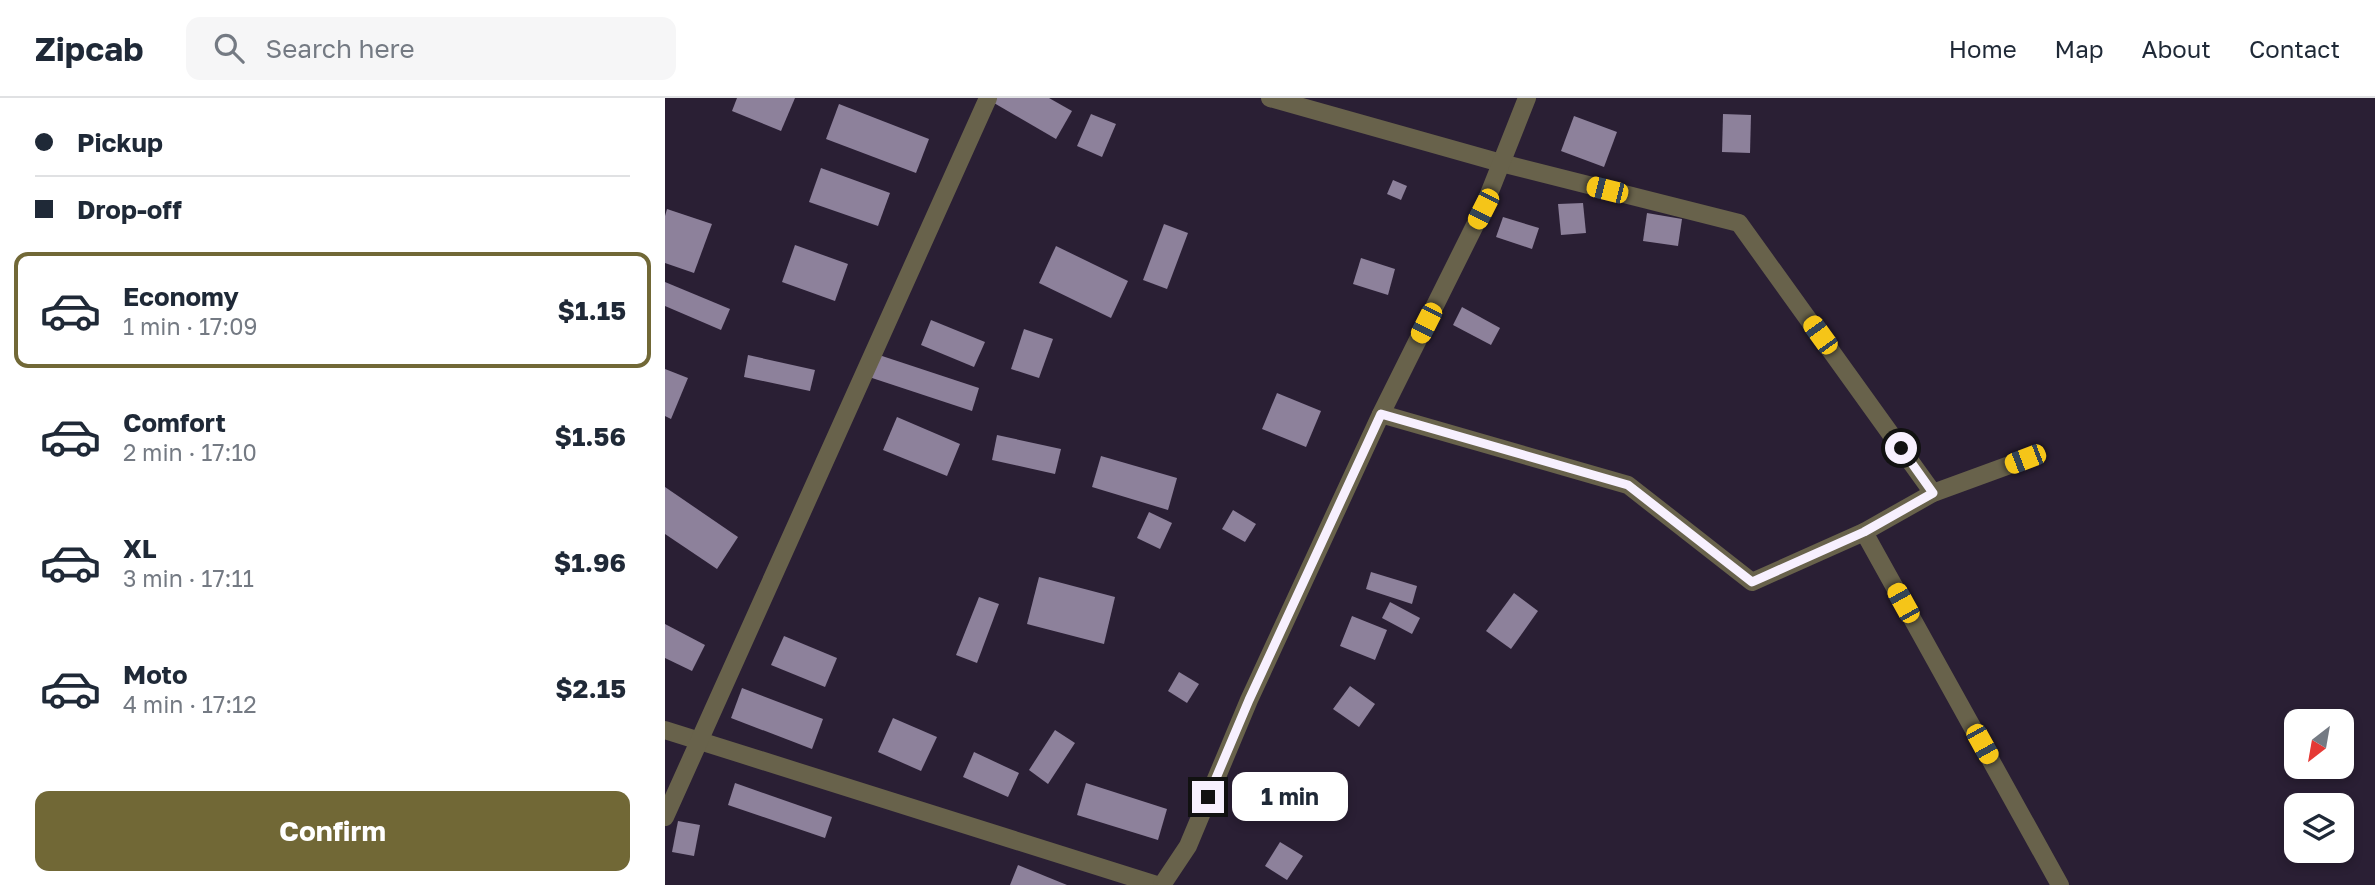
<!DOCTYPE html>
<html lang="en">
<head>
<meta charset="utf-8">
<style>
  :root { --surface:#fff; --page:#f6f6f7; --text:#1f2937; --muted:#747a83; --line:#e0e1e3; --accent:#716836 }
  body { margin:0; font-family:"Golos Text",sans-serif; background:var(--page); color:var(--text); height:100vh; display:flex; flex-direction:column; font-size:26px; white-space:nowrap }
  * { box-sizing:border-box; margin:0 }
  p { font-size:23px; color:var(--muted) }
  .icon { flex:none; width:38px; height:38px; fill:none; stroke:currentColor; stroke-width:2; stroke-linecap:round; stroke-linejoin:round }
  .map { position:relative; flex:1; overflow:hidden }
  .drawer { display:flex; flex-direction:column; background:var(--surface); width:665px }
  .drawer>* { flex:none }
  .top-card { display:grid; align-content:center; height:154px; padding:0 35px; background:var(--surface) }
  .needle { width:46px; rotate:211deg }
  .fabs { position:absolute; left:1619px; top:611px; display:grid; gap:14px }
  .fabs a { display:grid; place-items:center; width:70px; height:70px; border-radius:14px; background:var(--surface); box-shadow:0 4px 10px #0003; font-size:35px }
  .end { position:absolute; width:32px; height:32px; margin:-16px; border:9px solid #f7f0fe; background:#111; box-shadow:0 0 0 4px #111 }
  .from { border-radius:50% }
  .bubble { position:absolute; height:49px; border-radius:14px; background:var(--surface); box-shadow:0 4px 10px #0003; font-size:23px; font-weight:700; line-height:49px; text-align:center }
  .car { position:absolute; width:21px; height:42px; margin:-21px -10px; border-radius:9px; box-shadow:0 0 5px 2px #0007; background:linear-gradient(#f5c518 24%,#345 0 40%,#f5c518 0 76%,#345 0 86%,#f5c518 0) }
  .top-card b { display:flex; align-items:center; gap:24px; height:66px; font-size:26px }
  .top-card b+b { border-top:2px solid var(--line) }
  .top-card i { width:18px; height:18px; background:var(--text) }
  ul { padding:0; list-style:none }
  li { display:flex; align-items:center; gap:21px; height:116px; margin:0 14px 10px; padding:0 21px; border:4px solid transparent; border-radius:14px }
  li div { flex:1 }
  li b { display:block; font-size:26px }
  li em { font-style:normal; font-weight:700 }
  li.current { border-color:var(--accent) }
  li>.icon { width:63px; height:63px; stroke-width:1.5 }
  .action { display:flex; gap:14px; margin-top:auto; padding:14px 35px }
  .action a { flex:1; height:80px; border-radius:14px; background:var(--accent); color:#fff; font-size:28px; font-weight:700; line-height:80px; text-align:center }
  header { display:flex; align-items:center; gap:42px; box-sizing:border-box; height:98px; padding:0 35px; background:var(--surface); border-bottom:2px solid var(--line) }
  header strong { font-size:33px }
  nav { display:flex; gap:38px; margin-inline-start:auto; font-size:24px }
  .search { width:490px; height:63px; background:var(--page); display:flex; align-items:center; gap:18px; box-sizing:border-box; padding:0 24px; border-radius:14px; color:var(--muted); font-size:26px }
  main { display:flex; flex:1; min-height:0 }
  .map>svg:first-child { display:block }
  .building { fill:#8d819b }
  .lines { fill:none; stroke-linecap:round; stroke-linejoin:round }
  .minor { stroke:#68624b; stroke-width:18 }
  .route { stroke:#f7f0fe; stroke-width:9 }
</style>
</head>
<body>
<header>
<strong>Zipcab</strong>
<div class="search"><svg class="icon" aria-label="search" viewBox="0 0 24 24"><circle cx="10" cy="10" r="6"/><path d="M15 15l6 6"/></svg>Search here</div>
<nav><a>Home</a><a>Map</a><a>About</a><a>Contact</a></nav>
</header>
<main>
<section class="drawer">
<div class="top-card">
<b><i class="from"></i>Pickup</b>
<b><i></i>Drop-off</b>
</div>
<ul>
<li class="current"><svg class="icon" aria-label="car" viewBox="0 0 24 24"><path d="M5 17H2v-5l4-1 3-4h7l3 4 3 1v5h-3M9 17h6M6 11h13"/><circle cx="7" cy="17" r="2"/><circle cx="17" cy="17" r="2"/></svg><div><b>Economy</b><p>1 min · 17:09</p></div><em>$1.15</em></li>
<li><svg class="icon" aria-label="car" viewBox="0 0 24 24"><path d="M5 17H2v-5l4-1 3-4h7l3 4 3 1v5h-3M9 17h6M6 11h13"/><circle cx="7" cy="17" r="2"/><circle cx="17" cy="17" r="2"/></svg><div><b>Comfort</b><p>2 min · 17:10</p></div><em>$1.56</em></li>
<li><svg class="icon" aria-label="car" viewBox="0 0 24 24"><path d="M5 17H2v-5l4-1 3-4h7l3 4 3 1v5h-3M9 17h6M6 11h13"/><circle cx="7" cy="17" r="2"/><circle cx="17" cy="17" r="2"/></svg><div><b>XL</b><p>3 min · 17:11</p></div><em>$1.96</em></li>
<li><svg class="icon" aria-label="car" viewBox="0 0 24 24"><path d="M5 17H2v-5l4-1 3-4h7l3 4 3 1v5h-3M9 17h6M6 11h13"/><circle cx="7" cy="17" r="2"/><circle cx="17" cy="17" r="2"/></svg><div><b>Moto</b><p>4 min · 17:12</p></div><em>$2.15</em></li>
</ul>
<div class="action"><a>Confirm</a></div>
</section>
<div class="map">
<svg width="1710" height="787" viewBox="0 0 1710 787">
  <rect width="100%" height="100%" fill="#2a1f34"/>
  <g class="building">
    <path d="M72,0h58l-14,33 -49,-20z"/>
    <path d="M332,0h52l23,13 -16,28 -62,-36z"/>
    <path d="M174,6l90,35 -13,34 -90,-34z"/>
    <path d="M426,16l25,10 -14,33 -25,-11z"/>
    <path d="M1058,16l28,1 -1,38 -28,-1z"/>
    <path d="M909,18l43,16 -13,35 -43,-16z"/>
    <path d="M156,70l69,25 -12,33 -69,-24z"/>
    <path d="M728,82l14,6 -6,14 -14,-6z"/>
    <path d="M918,105l3,30 -25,2 -3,-31z"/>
    <path d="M2,111l45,15 -18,49 -29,-10v-47z"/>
    <path d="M982,115l35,6 -4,27 -35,-5z"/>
    <path d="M838,119l36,11 -7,21 -36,-12z"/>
    <path d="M499,126l24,9 -21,56 -24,-9z"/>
    <path d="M130,147l53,19 -13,37 -53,-19z"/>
    <path d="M391,148l72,35 -17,37 -72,-35z"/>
    <path d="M696,160l34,11 -7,26 -35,-11z"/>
    <path d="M0,184l65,27 -9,21 -56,-24z"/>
    <path d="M797,209l38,21 -9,17 -38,-20z"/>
    <path d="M266,222l54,22 -11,25 -53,-22z"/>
    <path d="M359,231l29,10 -14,39 -28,-9z"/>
    <path d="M211,256l103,34 -7,23 -103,-34z"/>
    <path d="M83,257l67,15 -5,21 -66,-14z"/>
    <path d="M0,271l23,9 -17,41 -6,-3z"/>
    <path d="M612,295l44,18 -15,36 -44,-18z"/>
    <path d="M232,319l63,27 -13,32 -64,-26z"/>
    <path d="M332,337l64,14 -6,25 -63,-14z"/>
    <path d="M436,358l76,22 -9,32 -76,-23z"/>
    <path d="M0,389l73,50 -21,32 -52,-35z"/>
    <path d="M568,412l23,14 -11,18 -23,-13z"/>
    <path d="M484,414l23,11 -12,26 -23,-11z"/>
    <path d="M706,474l46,14 -5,18 -46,-15z"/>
    <path d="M374,479l76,20 -11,47 -77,-20z"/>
    <path d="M849,495l24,18 -27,38 -25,-18z"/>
    <path d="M314,499l20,7 -22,59 -21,-8z"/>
    <path d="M725,504l30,16 -8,16 -30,-16z"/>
    <path d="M687,518l35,14 -12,30 -35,-14z"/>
    <path d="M0,526l40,21 -13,26 -27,-13z"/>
    <path d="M119,538l53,22 -12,29 -54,-22z"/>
    <path d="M514,574l20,12 -12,19 -19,-12z"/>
    <path d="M685,588l25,18 -16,23 -26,-18z"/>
    <path d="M77,590l81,31 -11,30 -81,-31z"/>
    <path d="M228,620l44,19 -16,34 -43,-19z"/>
    <path d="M390,632l20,13 -27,41 -19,-14z"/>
    <path d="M309,654l45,21 -11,24 -45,-20z"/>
    <path d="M70,685l97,34 -7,21 -97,-33z"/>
    <path d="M421,685l81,26 -9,31 -81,-25z"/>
    <path d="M13,723l22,4 -6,31 -22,-4z"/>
    <path d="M615,744l23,14 -16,24 -22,-14z"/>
    <path d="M353,767l49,20h-57z"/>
  </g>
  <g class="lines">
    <g class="minor">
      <path d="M605,0l231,65 238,60 194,270"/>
      <path d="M716,316l247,71 124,97 112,-50 69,-39 93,-34"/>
      <path d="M1199,434l196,353"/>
      <path d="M0,632l492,155"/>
      <path d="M0,719l323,-719"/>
      <path d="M497,787l26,-39 61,-146 132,-286 102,-205 44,-111"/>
    </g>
  </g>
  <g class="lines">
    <path class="route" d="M543,699l41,-97 132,-286 247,71 124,97 112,-50 69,-39 -32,-45"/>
  </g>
</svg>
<div class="fabs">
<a><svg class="needle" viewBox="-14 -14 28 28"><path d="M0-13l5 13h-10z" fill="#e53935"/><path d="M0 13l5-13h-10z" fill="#747a83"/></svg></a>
<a><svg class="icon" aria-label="layers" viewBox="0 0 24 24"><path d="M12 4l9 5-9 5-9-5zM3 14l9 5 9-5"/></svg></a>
</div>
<i class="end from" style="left:1236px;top:350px"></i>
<i class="end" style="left:543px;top:699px"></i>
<div class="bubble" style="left:567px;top:674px;width:116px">1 min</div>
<i class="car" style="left:942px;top:92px;rotate:284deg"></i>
<i class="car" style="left:818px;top:111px;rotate:207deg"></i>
<i class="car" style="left:761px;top:225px;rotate:207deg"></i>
<i class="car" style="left:1155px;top:237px;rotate:324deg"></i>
<i class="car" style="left:1360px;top:361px;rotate:249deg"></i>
<i class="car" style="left:1238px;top:505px;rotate:331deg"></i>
<i class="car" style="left:1317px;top:646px;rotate:151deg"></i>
</div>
</main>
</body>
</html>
